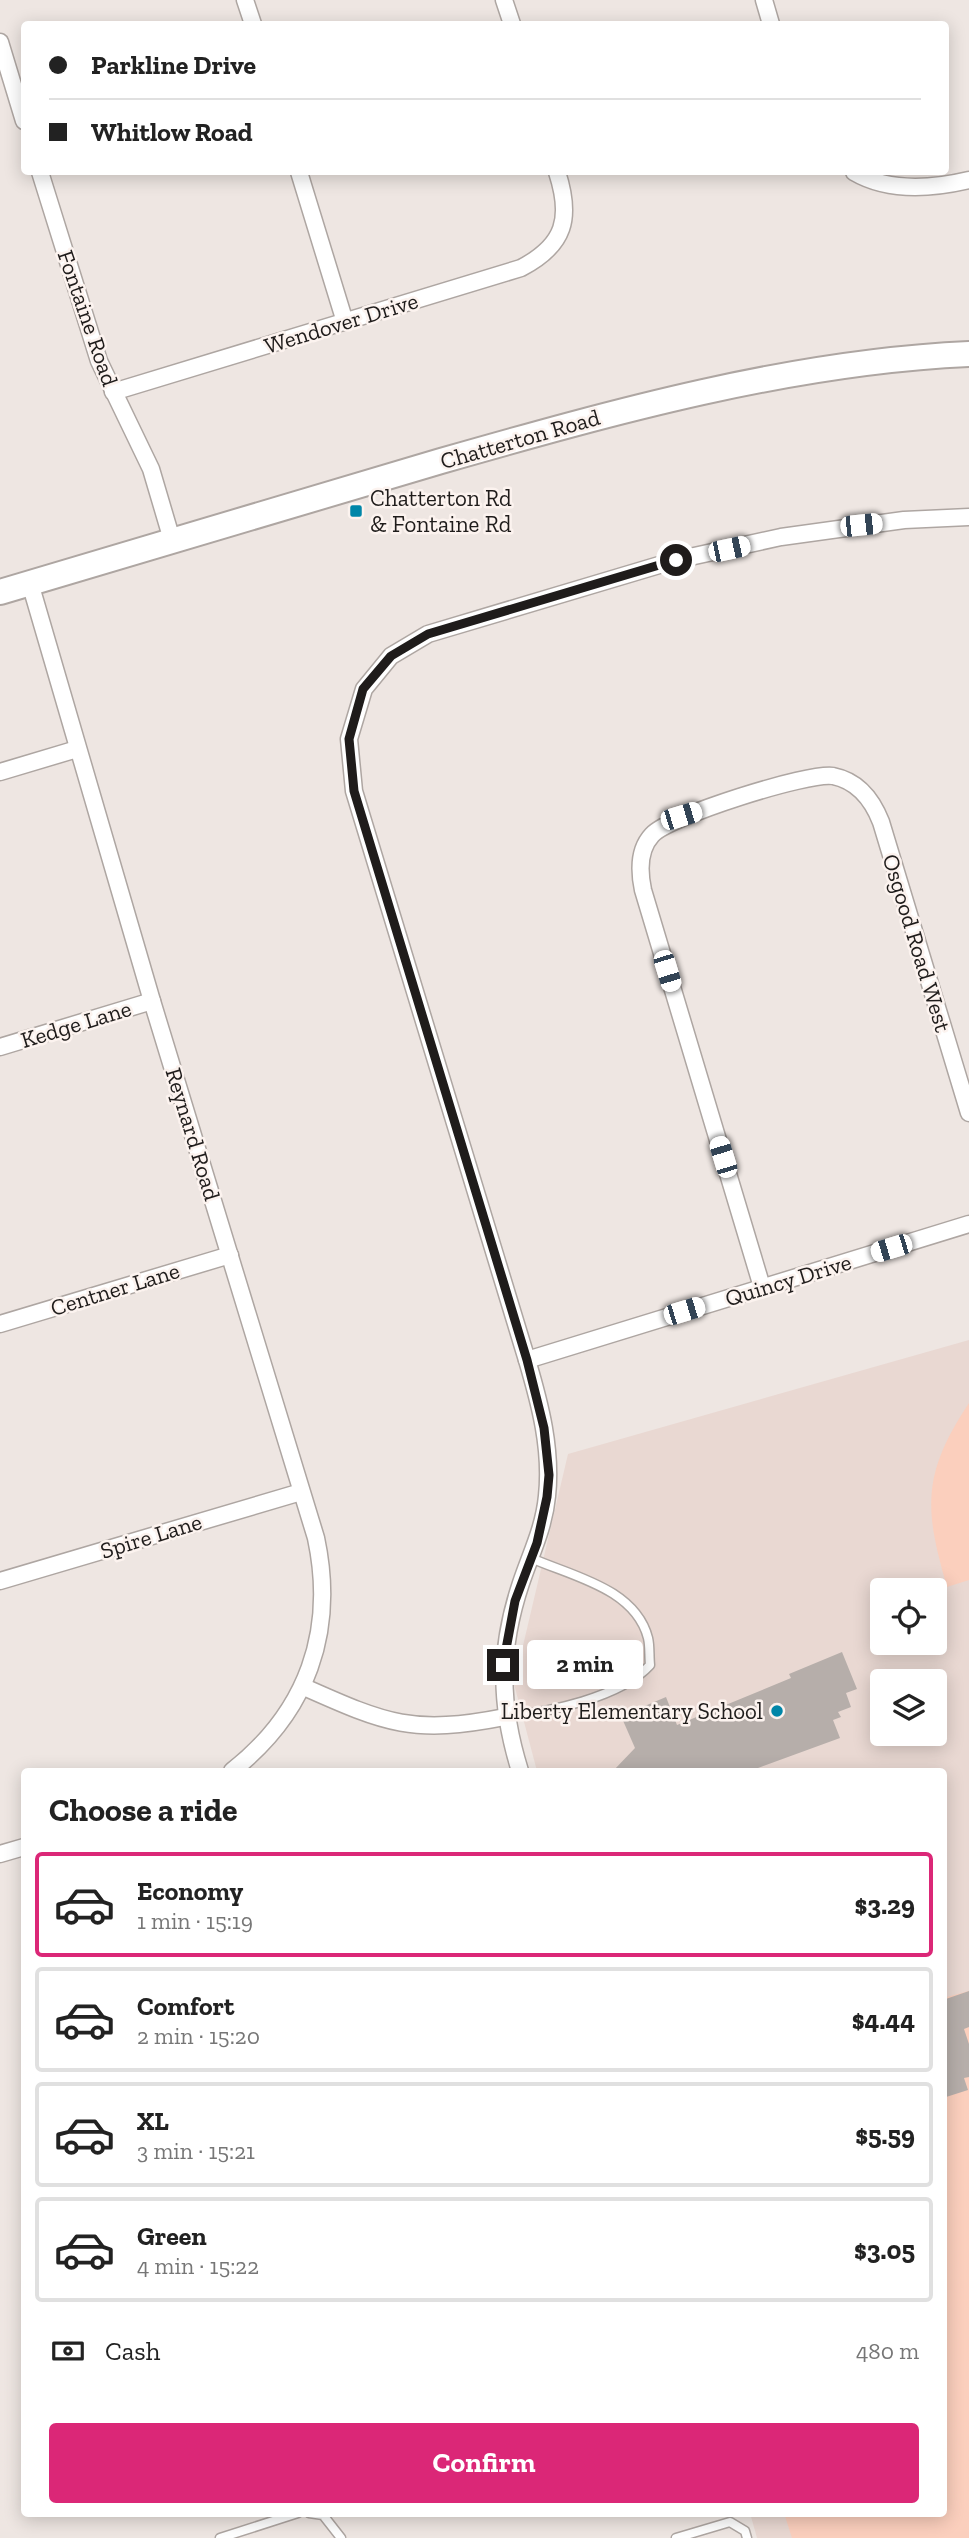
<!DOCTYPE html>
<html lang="en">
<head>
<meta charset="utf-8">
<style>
  :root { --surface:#fff; --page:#f2f2f2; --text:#222; --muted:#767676; --line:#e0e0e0; --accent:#db2777 }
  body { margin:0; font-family:"Zilla Slab",serif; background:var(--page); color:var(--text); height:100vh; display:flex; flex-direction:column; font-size:26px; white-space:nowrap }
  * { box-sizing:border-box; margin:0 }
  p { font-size:23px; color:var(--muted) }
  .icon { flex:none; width:38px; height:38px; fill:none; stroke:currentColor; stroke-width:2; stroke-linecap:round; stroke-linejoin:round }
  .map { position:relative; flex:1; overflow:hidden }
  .drawer { position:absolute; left:21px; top:1768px; width:926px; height:749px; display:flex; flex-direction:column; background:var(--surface); border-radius:7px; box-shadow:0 4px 18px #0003 }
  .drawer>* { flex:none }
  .guide { position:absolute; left:21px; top:21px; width:928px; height:154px; border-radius:7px; box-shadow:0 4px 18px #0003; display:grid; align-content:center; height:154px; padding:0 28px; background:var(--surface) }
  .tools { position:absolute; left:870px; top:1578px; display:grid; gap:14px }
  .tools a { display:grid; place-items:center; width:77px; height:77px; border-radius:7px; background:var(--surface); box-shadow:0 4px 18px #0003; font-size:35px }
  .end { position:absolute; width:32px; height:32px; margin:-16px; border:9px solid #1f1c1b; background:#fff; box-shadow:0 0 0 4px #fff }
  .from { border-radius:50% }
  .bubble { position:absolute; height:49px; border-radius:7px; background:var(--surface); box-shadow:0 4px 18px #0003; font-size:23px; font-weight:700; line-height:49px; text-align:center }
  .car { position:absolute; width:21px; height:42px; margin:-21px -10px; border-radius:9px; box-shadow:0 0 5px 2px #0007; background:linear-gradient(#fff 24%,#345 0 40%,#fff 0 76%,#345 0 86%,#fff 0) }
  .guide b { display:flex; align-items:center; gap:24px; height:66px; font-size:26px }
  .guide b+b { border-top:2px solid var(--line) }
  .guide i { width:18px; height:18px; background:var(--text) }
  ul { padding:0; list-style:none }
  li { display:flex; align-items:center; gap:21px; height:105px; margin:0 14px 10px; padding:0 14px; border:4px solid var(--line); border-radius:7px }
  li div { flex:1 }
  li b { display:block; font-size:26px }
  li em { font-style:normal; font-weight:700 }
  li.active { border-color:var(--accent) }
  li>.icon { width:63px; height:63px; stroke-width:1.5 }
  h2 { padding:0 28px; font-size:32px; line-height:84px }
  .pay { display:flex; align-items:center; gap:18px; height:77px; padding:0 28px; font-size:26px }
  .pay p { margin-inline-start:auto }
  .action { display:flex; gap:14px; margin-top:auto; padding:14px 28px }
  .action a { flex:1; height:80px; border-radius:7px; background:var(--accent); color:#fff; font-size:28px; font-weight:700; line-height:80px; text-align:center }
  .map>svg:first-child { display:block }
  .built { fill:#e9d8d2; fill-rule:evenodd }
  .green { fill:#fbcfbd }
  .building { fill:#b6aeaa }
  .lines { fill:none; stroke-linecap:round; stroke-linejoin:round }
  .lane-casing { stroke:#aea6a2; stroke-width:11 }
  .street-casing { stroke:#aea6a2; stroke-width:19 }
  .primary-casing { stroke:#aea6a2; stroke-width:28 }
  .lane { stroke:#fff; stroke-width:8 }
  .street { stroke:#fff; stroke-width:16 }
  .primary { stroke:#fff; stroke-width:24 }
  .route { stroke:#1f1c1b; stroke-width:9 }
  .poi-dot { fill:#0086a8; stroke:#fcf3ef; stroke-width:2.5 }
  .labels { text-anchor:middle; stroke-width:5; stroke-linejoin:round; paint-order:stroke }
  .street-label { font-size:23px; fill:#1f1c1b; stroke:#fcf3ef }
  .poi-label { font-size:23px; fill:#1f1c1b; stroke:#fcf3ef; text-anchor:start }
</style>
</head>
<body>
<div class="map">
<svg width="969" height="2538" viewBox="0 0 969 2538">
  <rect width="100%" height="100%" fill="#eee6e2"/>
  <path class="built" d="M969,1340v1198h-212l-7,-25h193v-742h-406l-23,-87 54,-230zM882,1591h52v52h-52zM882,1682h52v52h-52z"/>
  <g class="green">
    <path d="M969,1403v177l-22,7c-23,-79 -25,-113 22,-184z"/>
    <path d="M969,1991v547h-177l-8,-25h159v-515z"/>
  </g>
  <g class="building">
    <path d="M842,1652l15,37 -11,4 5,14 -13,5 3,5 -8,3 7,18 -90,33h-137l22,-23 -14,-32 45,-19 11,28 114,-47 -2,-4z"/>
    <path d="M969,1991v36l-5,2 5,15v33l-5,1 4,12 -25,8v-98z"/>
  </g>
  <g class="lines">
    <g class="lane-casing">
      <g id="lane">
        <path d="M505,1717c43,-5 115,-19 145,-52 -1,-9 0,-19 -2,-27 -13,-50 -77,-62 -117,-80"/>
        <path d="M309,2513l14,2 18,23"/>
        <path d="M220,2538l78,-25"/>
        <path d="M676,2538l54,-16 15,9 2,7"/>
      </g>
    </g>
    <g class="street-casing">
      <g id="street">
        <path d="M245,0l8,24"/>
        <path d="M504,0l8,24"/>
        <path d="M764,0l7,24"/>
        <path d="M0,42l24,79"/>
        <path d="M40,172l59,189 52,108 21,71"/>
        <path d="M299,172l46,150"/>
        <path d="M854,172c34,20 77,17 115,8"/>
        <path d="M113,392l408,-124c44,-23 51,-50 36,-96"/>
        <path d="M30,583l122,418 164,537c20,94 -9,174 -84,233"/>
        <path d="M0,772l77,-23"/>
        <path d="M0,1047l152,-46"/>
        <path d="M762,1287l-119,-397c-4,-19 -5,-40 9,-55 17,-19 157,-63 181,-59 25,5 39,23 48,46l88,291"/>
        <path d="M0,1324l230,-69"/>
        <path d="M527,1360l442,-136"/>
        <path d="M0,1581l301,-89"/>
        <path d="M304,1687c83,37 109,48 201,30"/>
        <path d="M520,1771c-21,-67 -21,-122 1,-188 10,-30 23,-55 26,-87 5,-47 -7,-92 -20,-136l-173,-569 -5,-52 15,-50 27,-33 37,-22 248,-74 105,-23 123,-17 65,-3"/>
        <path d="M0,1854l24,-7"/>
      </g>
    </g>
    <g class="primary-casing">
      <path id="primary" d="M0,592c147,-44 294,-88 441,-131 172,-49 349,-99 528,-107"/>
    </g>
    <use href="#lane" class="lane"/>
    <use href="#street" class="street"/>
    <use href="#primary" class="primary"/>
  </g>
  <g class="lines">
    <path class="route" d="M503,1665l12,-64 22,-58 10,-46 2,-22 -5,-47 -17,-68 -173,-569 -5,-52 14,-50 28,-33 37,-22 248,-74"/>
  </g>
  <g class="poi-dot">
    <rect x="349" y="504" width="14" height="14" rx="3.5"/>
    <circle cx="777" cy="1711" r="7"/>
  </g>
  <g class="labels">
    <g class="street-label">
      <text transform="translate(88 318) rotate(71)" y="8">Fontaine Road</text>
      <text transform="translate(341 323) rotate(-17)" y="8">Wendover Drive</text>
      <text transform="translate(520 439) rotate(-16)" y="8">Chatterton Road</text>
      <text transform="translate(917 943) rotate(73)" y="8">Osgood Road West</text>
      <text transform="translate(76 1024) rotate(-17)" y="8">Kedge Lane</text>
      <text transform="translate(193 1134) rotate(73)" y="8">Reynard Road</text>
      <text transform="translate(788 1280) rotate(-17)" y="8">Quincy Drive</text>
      <text transform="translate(115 1289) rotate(-17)" y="8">Centner Lane</text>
      <text transform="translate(151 1536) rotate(-17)" y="8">Spire Lane</text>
    </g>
    <g class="poi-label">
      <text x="370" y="506">Chatterton Rd<tspan x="370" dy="26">&amp; Fontaine Rd</tspan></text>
      <text x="763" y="1719" text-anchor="end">Liberty Elementary School</text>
    </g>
  </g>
</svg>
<div class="tools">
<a><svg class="icon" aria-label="locate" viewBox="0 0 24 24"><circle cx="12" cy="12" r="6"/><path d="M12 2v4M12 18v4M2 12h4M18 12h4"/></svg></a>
<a><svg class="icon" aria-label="layers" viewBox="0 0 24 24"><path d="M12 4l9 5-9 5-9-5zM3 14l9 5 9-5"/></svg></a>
</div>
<i class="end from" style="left:676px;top:560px"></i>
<i class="end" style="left:503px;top:1665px"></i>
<div class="bubble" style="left:527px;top:1640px;width:116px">2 min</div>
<i class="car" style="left:861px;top:525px;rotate:84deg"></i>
<i class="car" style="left:729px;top:549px;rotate:78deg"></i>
<i class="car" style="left:681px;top:816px;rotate:73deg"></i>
<i class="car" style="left:667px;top:971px;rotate:163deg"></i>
<i class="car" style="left:723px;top:1157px;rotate:343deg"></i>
<i class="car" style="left:891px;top:1248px;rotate:253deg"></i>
<i class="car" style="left:684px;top:1311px;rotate:73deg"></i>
<div class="guide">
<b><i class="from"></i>Parkline Drive</b>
<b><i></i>Whitlow Road</b>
</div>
<section class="drawer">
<h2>Choose a ride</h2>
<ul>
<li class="active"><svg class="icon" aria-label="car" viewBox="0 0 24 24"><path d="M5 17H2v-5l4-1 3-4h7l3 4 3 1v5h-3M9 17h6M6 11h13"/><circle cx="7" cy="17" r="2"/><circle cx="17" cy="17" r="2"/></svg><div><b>Economy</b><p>1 min · 15:19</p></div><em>$3.29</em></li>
<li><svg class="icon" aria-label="car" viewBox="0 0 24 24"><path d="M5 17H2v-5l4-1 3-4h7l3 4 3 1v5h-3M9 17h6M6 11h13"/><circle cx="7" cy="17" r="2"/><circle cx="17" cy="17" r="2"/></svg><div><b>Comfort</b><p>2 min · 15:20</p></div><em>$4.44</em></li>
<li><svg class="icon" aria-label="car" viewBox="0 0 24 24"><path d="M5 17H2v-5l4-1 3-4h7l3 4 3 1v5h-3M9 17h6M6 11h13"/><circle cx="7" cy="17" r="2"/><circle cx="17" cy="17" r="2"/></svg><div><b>XL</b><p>3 min · 15:21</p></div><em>$5.59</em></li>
<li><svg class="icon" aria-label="car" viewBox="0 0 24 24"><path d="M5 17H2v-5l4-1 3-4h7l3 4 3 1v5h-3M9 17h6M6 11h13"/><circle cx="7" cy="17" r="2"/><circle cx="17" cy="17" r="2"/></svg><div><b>Green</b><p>4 min · 15:22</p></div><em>$3.05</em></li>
</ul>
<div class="pay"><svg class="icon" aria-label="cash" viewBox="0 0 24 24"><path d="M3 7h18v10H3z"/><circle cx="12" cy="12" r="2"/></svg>Cash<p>480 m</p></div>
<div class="action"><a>Confirm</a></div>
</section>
</div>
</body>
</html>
